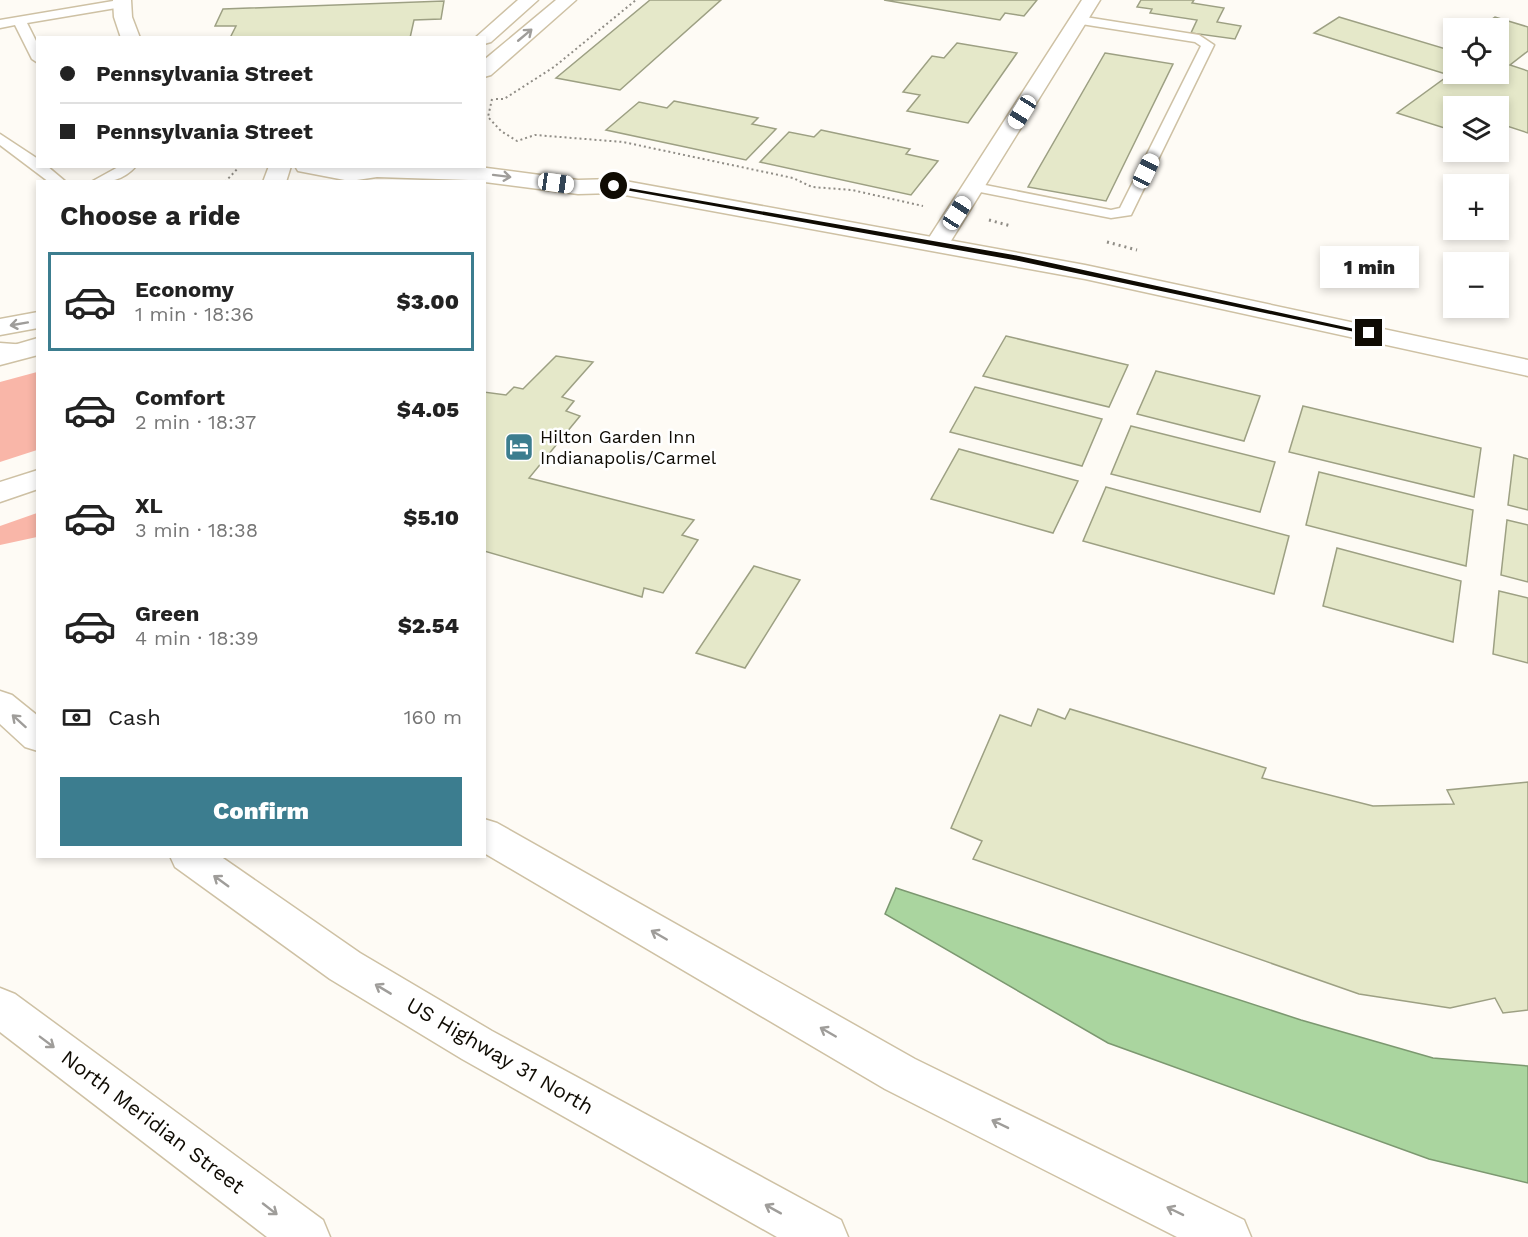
<!DOCTYPE html>
<html lang="en">
<head>
<meta charset="utf-8">
<style>
  :root { --surface:#fff; --page:#f2f2f2; --text:#222; --muted:#767676; --line:#e0e0e0; --accent:#3c7d8f }
  body { margin:0; font-family:"Work Sans",sans-serif; background:var(--page); color:var(--text); height:100vh; display:flex; flex-direction:column; font-size:22px; white-space:nowrap }
  * { box-sizing:border-box; margin:0 }
  p { font-size:20px; color:var(--muted) }
  .icon { flex:none; width:33px; height:33px; fill:none; stroke:currentColor; stroke-width:2; stroke-linecap:round; stroke-linejoin:round }
  .map { position:relative; flex:1; overflow:hidden }
  .details { position:absolute; left:36px; top:180px; width:450px; height:678px; display:flex; flex-direction:column; background:var(--surface); border-radius:0px; box-shadow:0 3px 9px #0003 }
  .details>* { flex:none }
  .hud { position:absolute; left:36px; top:36px; width:450px; height:132px; border-radius:0px; box-shadow:0 3px 9px #0003; display:grid; align-content:center; height:132px; padding:0 24px; background:var(--surface) }
  .tools { position:absolute; left:1443px; top:18px; display:grid; gap:12px }
  .tools a { display:grid; place-items:center; width:66px; height:66px; border-radius:0px; background:var(--surface); box-shadow:0 3px 9px #0003; font-size:30px }
  .end { position:absolute; width:27px; height:27px; margin:-14px; border:8px solid #0f0b03; background:#fff; box-shadow:0 0 0 3px #fff }
  .from { border-radius:50% }
  .bubble { position:absolute; height:42px; border-radius:0px; background:var(--surface); box-shadow:0 3px 9px #0003; font-size:20px; font-weight:800; line-height:42px; text-align:center }
  .car { position:absolute; width:18px; height:36px; margin:-18px -9px; border-radius:8px; box-shadow:0 0 4px 2px #0007; background:linear-gradient(#fff 24%,#345 0 40%,#fff 0 76%,#345 0 86%,#fff 0) }
  .hud b { display:flex; align-items:center; gap:21px; height:57px; font-size:22px }
  .hud b+b { border-top:2px solid var(--line) }
  .hud i { width:15px; height:15px; background:var(--text) }
  ul { padding:0; list-style:none }
  li { display:flex; align-items:center; gap:18px; height:99px; margin:0 12px 9px; padding:0 12px; border:3px solid transparent; border-radius:0px }
  li div { flex:1 }
  li b { display:block; font-size:22px }
  li em { font-style:normal; font-weight:800 }
  li.active { border-color:var(--accent) }
  li>.icon { width:54px; height:54px; stroke-width:1.5 }
  h2 { padding:0 24px; font-size:27px; line-height:72px }
  .pay { display:flex; align-items:center; gap:15px; height:66px; padding:0 24px; font-size:22px }
  .pay p { margin-inline-start:auto }
  .cta { display:flex; gap:12px; margin-top:auto; padding:12px 24px }
  .cta a { flex:1; height:69px; border-radius:0px; background:var(--accent); color:#fff; font-size:24px; font-weight:800; line-height:69px; text-align:center }
  .map>svg:first-child { display:block }
  .green { fill:#f9b6a8 }
  .water { fill:#aad59f; stroke:#7c9870; stroke-width:1.5 }
  .building { fill:#e5e8c9; stroke:#9da083; stroke-width:1.5 }
  .lines { fill:none; stroke-linecap:round; stroke-linejoin:round }
  .lane-casing { stroke:#cec1a4; stroke-width:3 }
  .street-casing { stroke:#cec1a4; stroke-width:3 }
  .secondary-casing { stroke:#cec1a4; stroke-width:3 }
  .highway-casing { stroke:#cec1a4; stroke-width:3 }
  .path-far1 { stroke:#908d86; stroke-width:2; stroke-dasharray:2 3; stroke-linecap:butt }
  .path { stroke:#908d86; stroke-width:3; stroke-dasharray:2 4; stroke-linecap:butt }
  .lane { fill:#fff; fill-rule:evenodd }
  .street { fill:#fff; fill-rule:evenodd }
  .secondary { fill:#fff; fill-rule:evenodd }
  .highway { fill:#fff; fill-rule:evenodd }
  .oneway { stroke:#9f9d9a }
  .route { fill:#0f0b03 }
  .labels { text-anchor:middle; stroke-width:5; stroke-linejoin:round; paint-order:stroke }
  .poi-label { font-size:18px; fill:#0f0b03; stroke:#fff; text-anchor:start }
  .near-street-label { font-size:21px; fill:#0f0b03; stroke:#fff }
</style>
</head>
<body>
<div class="map">
<svg width="1528" height="1237" viewBox="0 0 1528 1237">
  <rect width="100%" height="100%" fill="#fefbf5"/>
  <g class="green">
    <path d="M37,372v78l-37,12v-80z"/>
    <path d="M37,513v24l-37,8v-19z"/>
  </g>
  <path class="water" d="M896,888l405,132 132,38 95,8v117l-99,-24 -321,-116 -223,-129z"/>
  <g class="building">
    <path d="M650,0h71l-101,90 -64,-12z"/>
    <path d="M884,0h153l-13,16 -19,-3 -5,7z"/>
    <path d="M1141,0h53l-2,3 32,5 -7,14 24,4 -6,13 -44,-6 6,-13 -47,-7 2,-4 -15,-2z"/>
    <path d="M444,1l-3,18 -27,1 -4,18h-180l6,-12h-21l8,-17z"/>
    <path d="M1339,17l110,33 5,-3v27h44v-46h-19l16,-11 33,10v24l-18,14 18,6v62l-24,-8 -6,4v-23h-44v25l-57,-18 52,-38 -135,-42z"/>
    <path d="M957,43l60,10 -49,70 -61,-12 13,-16 -17,-3 29,-36 12,2z"/>
    <path d="M1105,53l68,11 -67,137 -78,-14z"/>
    <path d="M674,101l84,17 -6,6 24,5 -30,31 -140,-30 33,-28 28,6z"/>
    <path d="M821,130l89,19 -4,5 32,7 -27,34 -151,-33 29,-30 25,5z"/>
    <path d="M1006,336l122,29 -19,42 -126,-31z"/>
    <path d="M556,356l37,6 -31,35 12,4 -8,10 14,5 -51,62 165,42 -12,15 16,5 -35,53 -19,-5 -2,9 -158,-46v-159l22,3 8,-8 9,2z"/>
    <path d="M1156,371l104,25 -16,45 -107,-27z"/>
    <path d="M975,387l127,32 -20,47 -132,-34z"/>
    <path d="M1303,406l178,42 -7,49 -185,-45z"/>
    <path d="M1131,426l144,36 -15,50 -149,-38z"/>
    <path d="M959,449l119,32 -25,52 -122,-34z"/>
    <path d="M1514,455l14,4v51l-20,-5z"/>
    <path d="M1319,472l154,38 -7,56 -160,-41z"/>
    <path d="M1106,487l183,49 -15,58 -191,-53z"/>
    <path d="M1507,520l21,5v57l-27,-7z"/>
    <path d="M1337,548l124,33 -8,61 -130,-36z"/>
    <path d="M754,566l46,14 -55,88 -49,-15z"/>
    <path d="M1499,591l29,7v65l-35,-9z"/>
    <path d="M1038,709l27,10 5,-10 196,59 -4,10 111,28 81,-2 -7,-14 81,-8v228l-25,3 -8,-15 -45,10 -91,-14 -386,-135 9,-18 -31,-13 49,-113 31,11z"/>
  </g>
  <g class="lines">
    <g class="lane-casing">
      <g id="lane">
        <path d="M119,0l9,3 -6,4 -95,16 11,22v18l-6,-4 -17,-34 -15,3v-8z"/>
        <path d="M1079,16l120,19 15,10 -83,170 -20,3 -136,-27 -7,-4 7,-4 136,27 9,-2 81,-162 -6,-4 -120,-19 -2,-3z"/>
        <path d="M0,134l38,25v7h9l19,16h-17l-49,-37z"/>
        <path d="M120,166h16c-13,15 -27,16 -45,16z"/>
      </g>
    </g>
    <g class="street-casing">
      <g id="street">
        <path d="M113,0h18l1,17 8,21h-19l-7,-21z"/>
        <path d="M1082,0h18l-151,244 -3,5 -9,2 -9,-2 -3,-5z"/>
      </g>
    </g>
    <g class="secondary-casing">
      <g id="secondary">
        <path d="M518,0h20l-47,42 -7,2v-6h-9z"/>
        <path d="M556,0h20l-85,75 -7,2v-17z"/>
        <path d="M269,166h22l-5,16h-23z"/>
        <path d="M295,166h176l107,14 36,-1 471,86 443,95v16l-443,-97 -471,-86 -36,1 -109,-14 -92,-3 -27,4 -52,-10z"/>
        <path d="M38,338v17l-38,10v-16z"/>
        <path d="M38,470v19l-38,13v-20z"/>
      </g>
    </g>
    <g class="highway-casing">
      <g id="highway">
        <path d="M38,312v16l-38,7v-16z"/>
        <path d="M0,343l27,2 4,6 -4,6 -27,2z"/>
        <path d="M0,691l12,4 26,21v35l-13,-4 -25,-23z"/>
        <path d="M484,819l13,4 418,236 329,161 7,17h-74l-292,-148 -401,-236z"/>
        <path d="M170,856h50l140,97 132,78 349,189 7,17h-71l-315,-178 -132,-80 -155,-112z"/>
        <path d="M0,988l15,6 308,226 7,17h-63l-267,-205z"/>
      </g>
    </g>
    <g class="path-far1">
      <path d="M492,99l-4,18 13,14 16,10 18,-6 88,7 170,36 19,9 40,3 71,16"/>
      <path d="M496,99h8l50,-32 82,-67"/>
      <path d="M225,182l15,-16"/>
    </g>
    <g class="path">
      <path d="M989,220l22,6"/>
      <path d="M1107,242l30,8"/>
    </g>
    <use href="#lane" class="lane"/>
    <use href="#street" class="street"/>
    <use href="#secondary" class="secondary"/>
    <use href="#highway" class="highway"/>
  </g>
  <defs><path id="oneway-shaft" d="M-6 0H5M1.5-3L5.5 0L1.5 3" fill="none" stroke-width="1.6" stroke-linecap="round" stroke-linejoin="round" transform="scale(1.5)"/></defs>
  <g class="oneway">
    <use href="#oneway-shaft" transform="translate(525 35) rotate(-40)"/>
    <use href="#oneway-shaft" transform="translate(502 176) rotate(7)"/>
    <use href="#oneway-shaft" transform="translate(19 324) rotate(170)"/>
    <use href="#oneway-shaft" transform="translate(19 721) rotate(-138)"/>
    <use href="#oneway-shaft" transform="translate(221 881) rotate(-144)"/>
    <use href="#oneway-shaft" transform="translate(659 935) rotate(-150)"/>
    <use href="#oneway-shaft" transform="translate(383 989) rotate(-149)"/>
    <use href="#oneway-shaft" transform="translate(828 1032) rotate(-150)"/>
    <use href="#oneway-shaft" transform="translate(47 1042) rotate(37)"/>
    <use href="#oneway-shaft" transform="translate(1000 1124) rotate(-154)"/>
    <use href="#oneway-shaft" transform="translate(270 1209) rotate(38)"/>
    <use href="#oneway-shaft" transform="translate(773 1209) rotate(-151)"/>
    <use href="#oneway-shaft" transform="translate(1175 1211) rotate(-154)"/>
  </g>
  <path class="route" d="M611,185l408,71 354,77 -4,2 -350,-74 -405,-73z"/>
  <defs>
    <g id="hotel-square" transform="scale(1.5)"><rect x="-9" y="-9" width="18" height="18" rx="4" fill="#3c7d8f" stroke="#fff"/><path d="M-6-4.5h1.5V1H6V5H4.5V3h-9V5H-6ZM-4 0a1.8 1.8 0 1 1 3.6 0ZM.5 0V-2.5h3Q6-2.5 6 0Z" fill="#fff"/></g>
  </defs>
  <g fill-rule="evenodd">
    <use href="#hotel-square" x="519" y="447"/>
  </g>
  <g class="labels">
    <g class="poi-label">
      <text x="540" y="443">Hilton Garden Inn<tspan x="540" dy="21">Indianapolis/Carmel</tspan></text>
    </g>
    <g class="near-street-label">
      <text transform="translate(500 1056) rotate(30)" y="7">US Highway 31 North</text>
      <text transform="translate(153 1122) rotate(37)" y="7">North Meridian Street</text>
    </g>
  </g>
</svg>
<div class="tools">
<a><svg class="icon" aria-label="locate" viewBox="0 0 24 24"><circle cx="12" cy="12" r="6"/><path d="M12 2v4M12 18v4M2 12h4M18 12h4"/></svg></a>
<a><svg class="icon" aria-label="layers" viewBox="0 0 24 24"><path d="M12 4l9 5-9 5-9-5zM3 14l9 5 9-5"/></svg></a>
<a>+</a>
<a>−</a>
</div>
<i class="end from" style="left:614px;top:186px"></i>
<i class="end" style="left:1369px;top:333px"></i>
<div class="bubble" style="left:1320px;top:246px;width:99px">1 min</div>
<i class="car" style="left:1022px;top:112px;rotate:212deg"></i>
<i class="car" style="left:1146px;top:171px;rotate:26deg"></i>
<i class="car" style="left:556px;top:183px;rotate:98deg"></i>
<i class="car" style="left:957px;top:213px;rotate:33deg"></i>
<div class="hud">
<b><i class="from"></i>Pennsylvania Street</b>
<b><i></i>Pennsylvania Street</b>
</div>
<section class="details">
<h2>Choose a ride</h2>
<ul>
<li class="active"><svg class="icon" aria-label="car" viewBox="0 0 24 24"><path d="M5 17H2v-5l4-1 3-4h7l3 4 3 1v5h-3M9 17h6M6 11h13"/><circle cx="7" cy="17" r="2"/><circle cx="17" cy="17" r="2"/></svg><div><b>Economy</b><p>1 min · 18:36</p></div><em>$3.00</em></li>
<li><svg class="icon" aria-label="car" viewBox="0 0 24 24"><path d="M5 17H2v-5l4-1 3-4h7l3 4 3 1v5h-3M9 17h6M6 11h13"/><circle cx="7" cy="17" r="2"/><circle cx="17" cy="17" r="2"/></svg><div><b>Comfort</b><p>2 min · 18:37</p></div><em>$4.05</em></li>
<li><svg class="icon" aria-label="car" viewBox="0 0 24 24"><path d="M5 17H2v-5l4-1 3-4h7l3 4 3 1v5h-3M9 17h6M6 11h13"/><circle cx="7" cy="17" r="2"/><circle cx="17" cy="17" r="2"/></svg><div><b>XL</b><p>3 min · 18:38</p></div><em>$5.10</em></li>
<li><svg class="icon" aria-label="car" viewBox="0 0 24 24"><path d="M5 17H2v-5l4-1 3-4h7l3 4 3 1v5h-3M9 17h6M6 11h13"/><circle cx="7" cy="17" r="2"/><circle cx="17" cy="17" r="2"/></svg><div><b>Green</b><p>4 min · 18:39</p></div><em>$2.54</em></li>
</ul>
<div class="pay"><svg class="icon" aria-label="cash" viewBox="0 0 24 24"><path d="M3 7h18v10H3z"/><circle cx="12" cy="12" r="2"/></svg>Cash<p>160 m</p></div>
<div class="cta"><a>Confirm</a></div>
</section>
</div>
</body>
</html>
